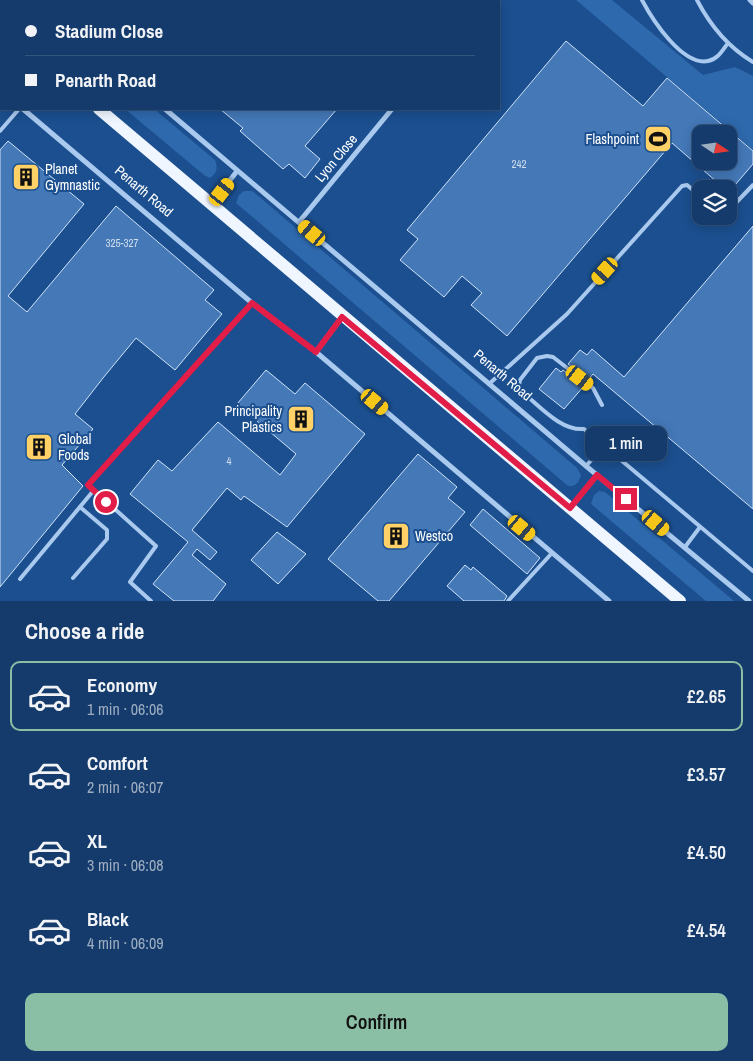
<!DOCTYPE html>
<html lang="en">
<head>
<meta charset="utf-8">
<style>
  :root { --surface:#143b6b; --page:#1d4271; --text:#f1f3f6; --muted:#9dadc1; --line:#33557e; --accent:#8abfa5 }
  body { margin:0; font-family:"Archivo Narrow",sans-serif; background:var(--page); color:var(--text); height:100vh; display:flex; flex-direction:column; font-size:19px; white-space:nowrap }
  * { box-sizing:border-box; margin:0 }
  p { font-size:16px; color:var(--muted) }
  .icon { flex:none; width:28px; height:28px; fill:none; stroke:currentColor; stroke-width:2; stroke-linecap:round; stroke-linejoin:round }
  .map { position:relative; height:601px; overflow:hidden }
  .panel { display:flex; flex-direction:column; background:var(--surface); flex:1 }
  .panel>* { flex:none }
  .hud { position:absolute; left:0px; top:0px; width:500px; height:110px; box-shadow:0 2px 12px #0003,0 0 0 1px var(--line); display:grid; align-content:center; height:110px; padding:0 25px; background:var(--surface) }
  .needle { width:32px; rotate:103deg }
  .controls { position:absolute; left:692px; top:125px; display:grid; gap:10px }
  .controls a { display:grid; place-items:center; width:45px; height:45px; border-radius:10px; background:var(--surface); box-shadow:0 2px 12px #0003,0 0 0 1px var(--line); font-size:25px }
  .end { position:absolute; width:22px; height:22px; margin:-11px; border:6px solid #e11d48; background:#fff; box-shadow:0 0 0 2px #fff }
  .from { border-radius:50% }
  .bubble { position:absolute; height:35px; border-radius:10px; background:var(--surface); box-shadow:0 2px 12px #0003,0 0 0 1px var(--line); font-size:16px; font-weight:600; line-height:35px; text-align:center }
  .car { position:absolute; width:15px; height:30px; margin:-15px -8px; border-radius:6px; box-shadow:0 0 4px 1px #0007; background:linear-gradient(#f5c518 24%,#345 0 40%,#f5c518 0 76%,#345 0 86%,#f5c518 0) }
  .hud b { display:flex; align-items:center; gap:18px; height:48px; font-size:19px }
  .hud b+b { border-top:1px solid var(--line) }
  .hud i { width:12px; height:12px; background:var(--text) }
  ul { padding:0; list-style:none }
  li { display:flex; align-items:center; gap:15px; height:70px; margin:0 10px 8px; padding:0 15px; border:2px solid transparent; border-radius:10px }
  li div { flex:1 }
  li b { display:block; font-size:19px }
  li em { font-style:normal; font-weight:600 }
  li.current { border-color:var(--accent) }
  li>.icon { width:45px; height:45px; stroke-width:1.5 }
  h2 { padding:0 25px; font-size:22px; line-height:60px }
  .action { display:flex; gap:10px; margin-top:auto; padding:10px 25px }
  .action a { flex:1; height:58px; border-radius:10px; background:var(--accent); color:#111; font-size:20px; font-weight:600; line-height:58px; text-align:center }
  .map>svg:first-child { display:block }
  .green { fill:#2e69ad }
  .building { fill:#4478b7; stroke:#cfe3fa; fill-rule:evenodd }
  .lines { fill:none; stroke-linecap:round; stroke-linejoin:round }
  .service { stroke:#a9c9ee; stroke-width:4 }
  .minor { stroke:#a9c9ee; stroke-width:5 }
  .primary { stroke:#f0f6ff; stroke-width:12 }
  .route { stroke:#e11d48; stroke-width:6 }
  .labels { text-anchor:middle; stroke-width:4; stroke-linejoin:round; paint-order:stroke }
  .number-label { font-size:11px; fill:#d0dded }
  .poi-label { font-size:14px; fill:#fff; stroke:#1b4f8f; text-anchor:start }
  .street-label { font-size:14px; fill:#fff; stroke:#1b4f8f }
</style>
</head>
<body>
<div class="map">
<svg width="753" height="601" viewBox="0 0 753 601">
  <rect width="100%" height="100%" fill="#1b4f8f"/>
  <g class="green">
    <path d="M576,0h36l91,75 32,-8 18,9v74z"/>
    <path d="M125,109h29l61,51c3,8 2,13 -5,18l-6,-3z"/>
    <path d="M244,191h8l4,3 321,274 4,7c-2,7 -5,12 -13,11l-332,-283 3,-8z"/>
    <path d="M599,491l6,1 129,109h-28l-115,-97 3,-9z"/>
  </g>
  <g class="building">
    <path d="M566,41l77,65 24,-28 86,73v13l-24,28v-3h-4l-53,-46 -165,193 -36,-31 11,-12 -20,-17 -18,21 -44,-37 18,-21 -11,-9zM701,134h28v27h-28z"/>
    <path d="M220,109h117l-32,37 15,13 -15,19 -16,-14 -6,5 -43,-38 3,-3z"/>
    <path d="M8,141l76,63 -76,92 19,16 89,-106 98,84 -9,10 17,14 -47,56 -39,-32 -33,40 -28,36 18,15 -31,36 21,21 -83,101v-437z"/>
    <path d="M753,226v283l-160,-135 -5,6 -20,-16 12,-14 7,5 5,-6 32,28z"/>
    <path d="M556,368l5,4 2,-2 21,16 -20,23 -25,-20z"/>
    <path d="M266,370l29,24 10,-11 60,51 -78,93 -43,-31 -3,4 -14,-12 -35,42 25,22 -7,8 -13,-11 -5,6 34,29 -13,17h-39l-21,-17 35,-42 -58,-48 28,-34 14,11 46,-49 62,53 16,-21 -59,-50z"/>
    <path d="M418,454l39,33 -9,11 17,14 -76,89h-11l-50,-42z"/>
    <path d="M483,509l57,49 -13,16 -57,-49z"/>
    <path d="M277,532l29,22 -28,30 -27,-24z"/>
    <path d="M465,565l6,5 2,-3 34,29 -3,5h-40l-17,-15z"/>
  </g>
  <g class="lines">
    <g class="service">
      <path d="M642,0c10,19 40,66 66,61 10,-2 14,-10 20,-18"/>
      <path d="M697,0c13,25 31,47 56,62"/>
      <path d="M0,131l19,-22"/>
      <path d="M729,210l24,-25"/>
      <path d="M722,216h1"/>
      <path d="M489,384l78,-70 115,-128 5,-1 14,12"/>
      <path d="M602,405l-9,-17 -40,-31 -6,-1 -10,2 -17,22 -1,5 2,6c18,14 39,40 63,38l169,142"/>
      <path d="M586,466l18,-20"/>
      <path d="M685,547l15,-20"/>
      <path d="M73,578l34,-39v-9l-27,-23"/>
      <path d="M20,579l74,-89"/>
      <path d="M151,601l-21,-19 26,-36 -68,-61 164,-182"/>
      <path d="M508,601l44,-48"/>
    </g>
    <g class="minor">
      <path d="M39,0l1,1"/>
      <path d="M750,0l3,3"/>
      <path d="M149,1l1,-1"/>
      <path d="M0,89l1,1"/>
      <path d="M23,109l229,194 64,49 293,249"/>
      <path d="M165,109l421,357 163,135"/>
      <path d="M212,204l25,-33"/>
      <path d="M299,222l93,-113"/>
      <path d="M316,352l26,-35"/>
      <path d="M571,507l26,-32"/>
    </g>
    <g class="primary">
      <path d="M0,26l1,1"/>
      <path d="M99,109l581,492"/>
    </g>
  </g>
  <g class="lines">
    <path class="route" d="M106,502l-18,-17 164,-182 64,49 26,-35 228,191 27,-33 29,24"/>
  </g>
  <defs>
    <g id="stadium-square" transform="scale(1.4375)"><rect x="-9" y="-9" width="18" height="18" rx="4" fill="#ffd166" stroke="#1b4f8f"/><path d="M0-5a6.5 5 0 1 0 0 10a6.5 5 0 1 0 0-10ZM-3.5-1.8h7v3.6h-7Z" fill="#111"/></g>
    <g id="building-square" transform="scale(1.4375)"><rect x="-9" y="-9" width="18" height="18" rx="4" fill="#ffd166" stroke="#1b4f8f"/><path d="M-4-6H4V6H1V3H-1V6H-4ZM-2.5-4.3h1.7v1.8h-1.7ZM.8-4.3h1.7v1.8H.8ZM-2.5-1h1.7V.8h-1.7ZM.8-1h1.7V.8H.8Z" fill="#111"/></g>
  </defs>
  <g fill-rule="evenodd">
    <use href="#stadium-square" x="658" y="139"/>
    <use href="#building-square" x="26" y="177"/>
    <use href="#building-square" x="301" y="419"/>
    <use href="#building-square" x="39" y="447"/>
    <use href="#building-square" x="396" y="536"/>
  </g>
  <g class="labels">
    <g class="number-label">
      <text x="519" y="168">242</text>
      <text x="122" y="247">325-327</text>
      <text x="229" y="465">4</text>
    </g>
    <g class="poi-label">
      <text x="639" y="144" text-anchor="end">Flashpoint</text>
      <text x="45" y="174">Planet<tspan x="45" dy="16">Gymnastic</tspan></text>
      <text x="282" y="416" text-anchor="end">Principality<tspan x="282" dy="16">Plastics</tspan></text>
      <text x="58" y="444">Global<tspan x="58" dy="16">Foods</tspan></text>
      <text x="415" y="541">Westco</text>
    </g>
    <g class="street-label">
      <text transform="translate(336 158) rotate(-50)" y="5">Lyon Close</text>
      <text transform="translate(144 191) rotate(40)" y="5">Penarth Road</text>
      <text transform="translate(503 375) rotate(40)" y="5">Penarth Road</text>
    </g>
  </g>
</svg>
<div class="controls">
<a><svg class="needle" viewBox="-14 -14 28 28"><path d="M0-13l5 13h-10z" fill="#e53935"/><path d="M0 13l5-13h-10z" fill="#9dadc1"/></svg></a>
<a><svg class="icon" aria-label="layers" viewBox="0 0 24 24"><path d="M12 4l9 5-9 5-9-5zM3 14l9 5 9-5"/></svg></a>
</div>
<i class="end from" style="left:106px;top:502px"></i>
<i class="end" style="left:626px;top:499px"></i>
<div class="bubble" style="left:585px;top:426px;width:82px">1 min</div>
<i class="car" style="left:222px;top:192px;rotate:38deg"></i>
<i class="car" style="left:312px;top:233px;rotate:310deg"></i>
<i class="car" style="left:605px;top:271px;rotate:222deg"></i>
<i class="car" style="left:580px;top:378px;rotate:128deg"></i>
<i class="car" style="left:375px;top:402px;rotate:130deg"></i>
<i class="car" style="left:656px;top:523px;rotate:130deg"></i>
<i class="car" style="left:522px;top:528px;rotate:130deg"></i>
<div class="hud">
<b><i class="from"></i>Stadium Close</b>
<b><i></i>Penarth Road</b>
</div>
</div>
<section class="panel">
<h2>Choose a ride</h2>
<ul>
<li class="current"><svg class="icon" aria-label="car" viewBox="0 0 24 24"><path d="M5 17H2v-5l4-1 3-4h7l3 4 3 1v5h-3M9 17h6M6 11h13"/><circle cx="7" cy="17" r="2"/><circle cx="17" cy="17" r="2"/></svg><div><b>Economy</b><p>1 min · 06:06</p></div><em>£2.65</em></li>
<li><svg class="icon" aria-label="car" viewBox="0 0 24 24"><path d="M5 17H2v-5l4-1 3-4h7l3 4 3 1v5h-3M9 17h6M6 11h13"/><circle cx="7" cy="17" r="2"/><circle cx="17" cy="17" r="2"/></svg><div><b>Comfort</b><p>2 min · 06:07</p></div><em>£3.57</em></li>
<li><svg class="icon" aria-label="car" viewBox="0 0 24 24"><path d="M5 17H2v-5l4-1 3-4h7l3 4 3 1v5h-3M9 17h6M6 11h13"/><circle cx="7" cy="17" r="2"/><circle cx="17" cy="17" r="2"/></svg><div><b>XL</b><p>3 min · 06:08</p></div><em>£4.50</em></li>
<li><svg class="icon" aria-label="car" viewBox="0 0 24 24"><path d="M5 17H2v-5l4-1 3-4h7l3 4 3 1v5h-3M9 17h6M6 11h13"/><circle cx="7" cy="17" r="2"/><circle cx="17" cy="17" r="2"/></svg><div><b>Black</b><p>4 min · 06:09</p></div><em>£4.54</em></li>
</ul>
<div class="action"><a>Confirm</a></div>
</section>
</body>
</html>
